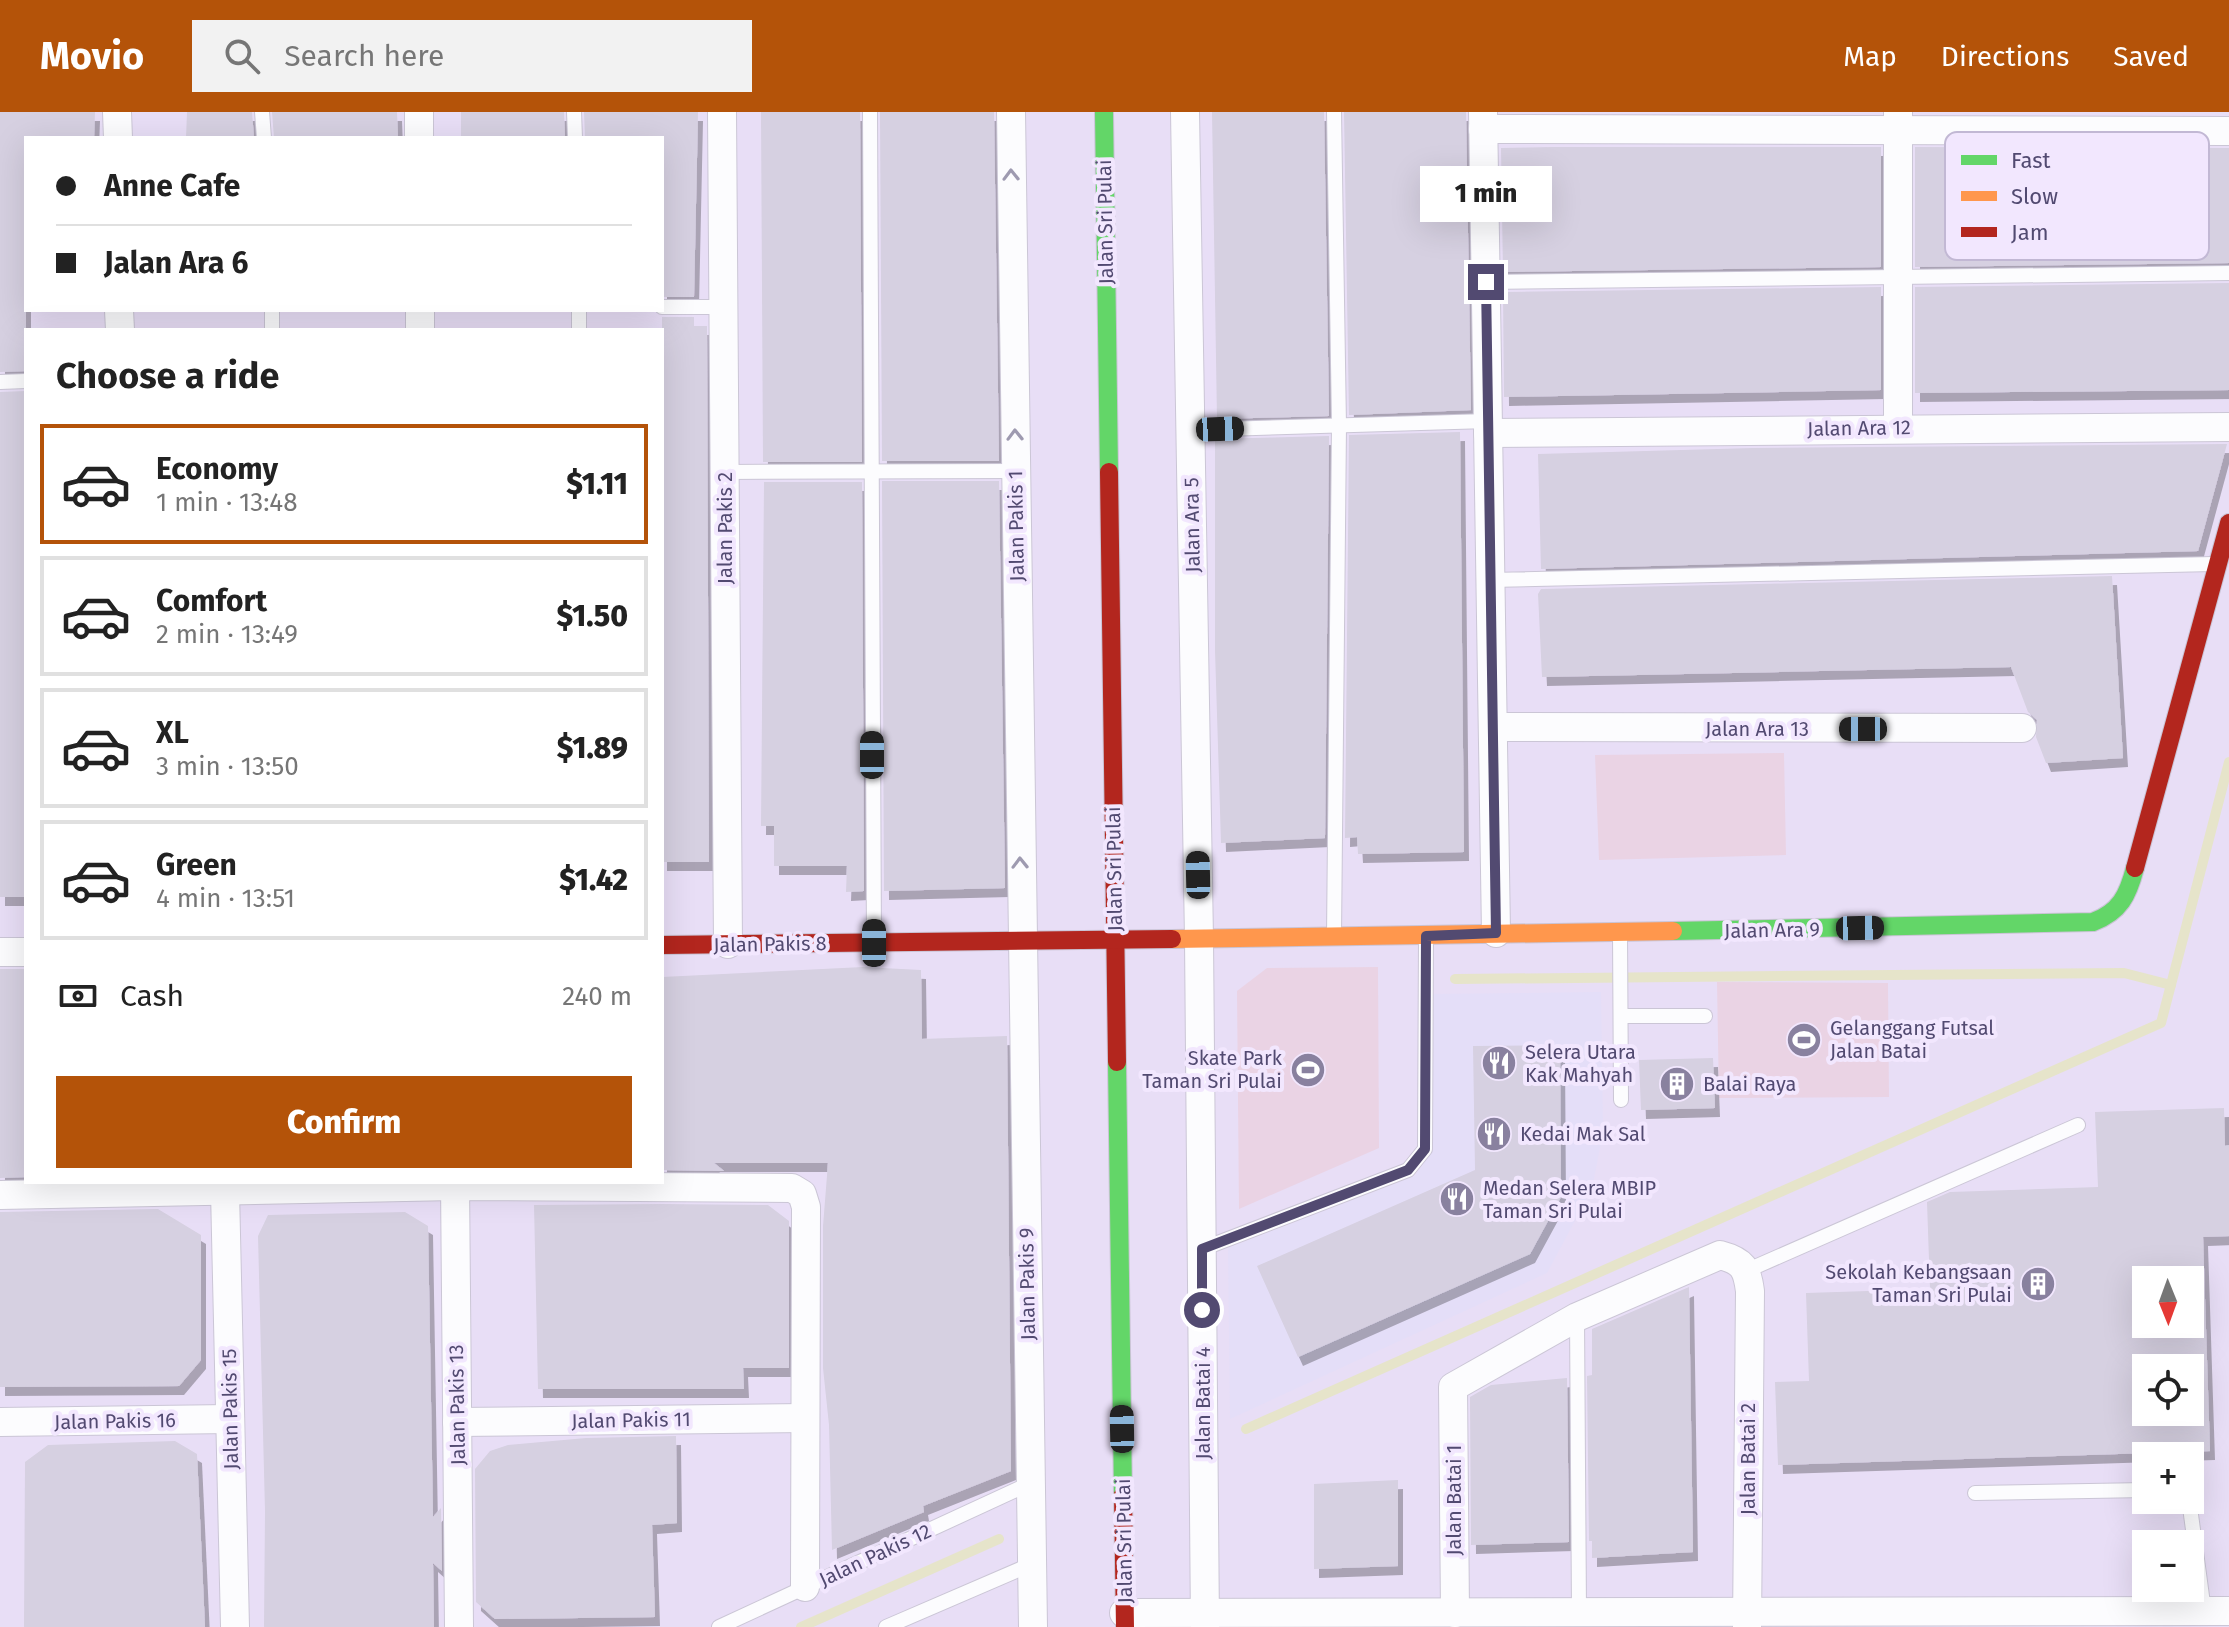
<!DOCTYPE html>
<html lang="en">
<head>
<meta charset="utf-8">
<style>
  :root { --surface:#fff; --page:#f2f2f2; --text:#222; --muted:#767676; --line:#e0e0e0; --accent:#b45309 }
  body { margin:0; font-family:"Fira Sans",sans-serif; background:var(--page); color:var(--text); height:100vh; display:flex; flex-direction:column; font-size:30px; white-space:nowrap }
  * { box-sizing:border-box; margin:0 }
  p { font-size:26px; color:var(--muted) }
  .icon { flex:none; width:44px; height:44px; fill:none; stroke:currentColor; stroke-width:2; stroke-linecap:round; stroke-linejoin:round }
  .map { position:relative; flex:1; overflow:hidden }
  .panel { position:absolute; left:24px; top:216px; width:640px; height:856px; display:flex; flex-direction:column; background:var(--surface); border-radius:0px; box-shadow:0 8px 32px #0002 }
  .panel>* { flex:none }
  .banner { position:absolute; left:24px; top:24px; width:640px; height:176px; border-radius:0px; box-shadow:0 8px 32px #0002; display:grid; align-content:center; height:176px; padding:0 32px; background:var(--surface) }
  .needle { width:52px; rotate:179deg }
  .controls { position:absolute; left:2132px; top:1154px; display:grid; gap:16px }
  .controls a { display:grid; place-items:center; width:72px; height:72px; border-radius:0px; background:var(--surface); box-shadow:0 8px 32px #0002; font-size:40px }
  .end { position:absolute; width:36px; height:36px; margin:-18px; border:10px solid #524a71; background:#fff; box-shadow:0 0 0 4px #fff }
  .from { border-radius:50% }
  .bubble { position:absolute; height:56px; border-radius:0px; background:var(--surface); box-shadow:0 8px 32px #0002; font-size:26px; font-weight:800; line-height:56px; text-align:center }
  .car { position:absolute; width:24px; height:48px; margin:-24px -12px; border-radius:10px; box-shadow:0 0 6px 2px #0007; background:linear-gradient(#222 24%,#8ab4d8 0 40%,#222 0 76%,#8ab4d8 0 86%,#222 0) }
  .banner b { display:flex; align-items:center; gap:28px; height:76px; font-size:30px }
  .banner b+b { border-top:2px solid var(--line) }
  .banner i { width:20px; height:20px; background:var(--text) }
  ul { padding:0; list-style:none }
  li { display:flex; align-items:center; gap:24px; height:120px; margin:0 16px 12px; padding:0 16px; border:4px solid var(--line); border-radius:0px }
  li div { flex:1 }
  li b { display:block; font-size:30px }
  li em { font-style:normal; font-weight:800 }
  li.on { border-color:var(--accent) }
  li>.icon { width:72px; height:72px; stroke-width:1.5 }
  h2 { padding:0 32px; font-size:36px; line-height:96px }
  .pay { display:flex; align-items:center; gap:20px; height:88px; padding:0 32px; font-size:30px }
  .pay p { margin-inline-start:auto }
  .primary-button { display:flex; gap:16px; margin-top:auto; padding:16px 32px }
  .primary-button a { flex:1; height:92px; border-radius:0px; background:var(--accent); color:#fff; font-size:32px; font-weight:800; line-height:92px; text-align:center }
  header { display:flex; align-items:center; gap:48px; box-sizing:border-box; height:112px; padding:0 40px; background:var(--accent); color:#fff }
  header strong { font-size:38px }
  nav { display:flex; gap:44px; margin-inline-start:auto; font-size:28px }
  .search { width:560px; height:72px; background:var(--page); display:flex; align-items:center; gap:20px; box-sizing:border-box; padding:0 28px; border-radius:0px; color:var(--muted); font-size:30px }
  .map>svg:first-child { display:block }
  .residential { fill:#e8def6; fill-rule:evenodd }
  .commercial { fill:#e4def8 }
  .green { fill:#ead3e4 }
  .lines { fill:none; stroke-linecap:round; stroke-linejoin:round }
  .stream { stroke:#e6e4ca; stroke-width:10 }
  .building { fill:#d6d0e1; fill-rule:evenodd; filter:url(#shadow) }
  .lane-casing { stroke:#cbc6d6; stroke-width:16 }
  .street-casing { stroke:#cbc6d6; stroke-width:30 }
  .fast-casing { stroke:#cac4d5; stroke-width:20 }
  .slow-casing { stroke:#cac4d5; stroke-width:20 }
  .jam-casing { stroke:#cac4d5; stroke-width:20 }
  .lane { stroke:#fcfcfe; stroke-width:14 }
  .street { stroke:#fcfcfe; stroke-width:28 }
  .fast { stroke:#63d668; stroke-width:18 }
  .slow { stroke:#ff974d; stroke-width:18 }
  .jam { stroke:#b3261e; stroke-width:18 }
  .oneway { stroke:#9e9ab0 }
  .route { stroke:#524a71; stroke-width:10 }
  .labels { text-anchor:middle; stroke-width:8; stroke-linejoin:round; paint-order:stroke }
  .street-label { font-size:20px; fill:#524a71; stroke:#f2e7fe }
  .poi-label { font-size:20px; fill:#524a71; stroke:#f2e7fe; text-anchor:start }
  .key { fill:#f2e7fe; stroke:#c2b8d4; stroke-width:2 }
  .key-label { font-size:22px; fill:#524a71 }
</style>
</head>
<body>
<header>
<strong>Movio</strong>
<div class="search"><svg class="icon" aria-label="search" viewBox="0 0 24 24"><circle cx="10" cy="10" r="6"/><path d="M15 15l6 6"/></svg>Search here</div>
<nav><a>Map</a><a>Directions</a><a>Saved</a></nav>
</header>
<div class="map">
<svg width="2229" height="1515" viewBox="0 0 2229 1515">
  <defs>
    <filter id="shadow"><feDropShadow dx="5" dy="9" stdDeviation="0" flood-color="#0004"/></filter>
  </defs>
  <rect width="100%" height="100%" fill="#eee8f5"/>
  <path class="residential" d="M0,0h2229v1515h-2229zM26,26h636v172h-636zM26,218h636v852h-636zM2146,1168h44v44h-44zM2146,1256h44v44h-44zM2146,1344h44v44h-44zM2146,1432h44v44h-44z"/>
  <path class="commercial" d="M1601,880l2,140 -11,57 -45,84 -317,146 -2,-171 187,-72 18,-27v-155z"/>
  <g class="green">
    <path d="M1784,641l2,102 -187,5 -4,-105z"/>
    <path d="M1378,855l1,181 -140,61 -2,-218 30,-23z"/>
    <path d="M1717,870l171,1 1,114 -170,1z"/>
  </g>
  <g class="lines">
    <g class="stream">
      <path d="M1455,867l669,-6 47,12"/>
      <path d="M1246,1317l915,-406 68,-261"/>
      <path d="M801,1515l198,-88"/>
    </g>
  </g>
  <g class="building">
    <path d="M0,0h95l-1,26h-68v233l-26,1z"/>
    <path d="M187,0h65l2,26h-68z"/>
    <path d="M272,0h125l1,26h-124z"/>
    <path d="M461,0h103l1,26h-104z"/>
    <path d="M584,0h114l-4,185h-32v-159h-77z"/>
    <path d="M761,0h99l2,350h-99z"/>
    <path d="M880,0h114l5,349h-117z"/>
    <path d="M1212,0h112l5,304 -112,3z"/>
    <path d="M1344,0h122l5,298 -122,5z"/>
    <path d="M1552,35h329v120l-378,5 -2,-124z"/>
    <path d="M1915,35l314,1v115l-314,4z"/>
    <path d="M2229,171v107l-314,3v-106z"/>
    <path d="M1881,175v103l-377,7 -1,-105z"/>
    <path d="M662,205h32v9h13l2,536h-47z"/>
    <path d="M26,279v506h-26v-505z"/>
    <path d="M1460,320l4,420 -106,2 -1,-17 -12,1 4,-403z"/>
    <path d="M1329,324l-4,402 -104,5 -6,-192v-212z"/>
    <path d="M2227,332l-29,107 -657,18 -3,-115 215,-6z"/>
    <path d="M882,369h117l6,407 -121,3z"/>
    <path d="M764,370h98l2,409 -18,1 1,-26h-73v-40h-13z"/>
    <path d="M2112,464l11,182 -77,5 -10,-26 1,-17 -9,-8 -17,-45 -469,10 -4,-83 3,-5z"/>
    <path d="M863,855l58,3 1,69 85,-3 4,435 -88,35 1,6 -92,38 -3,-125 -6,-57v-142l5,-63h-114l10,8 -62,-1v-193z"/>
    <path d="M0,857h26v208l-26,1z"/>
    <path d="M1560,933l1,152 -31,57 -232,103 -41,-91 218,-96 -2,-124z"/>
    <path d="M1713,946l2,50 -74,2 -2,-50z"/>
    <path d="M2224,996l1,38 4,-1v91l-26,1 7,214 -432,14 -3,-83 34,-1 -3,-88 124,-4 -3,-87 23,-10 148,-5 -3,-75zM2146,1168h44v44h-44zM2146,1256h44v44h-44z"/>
    <path d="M662,1092l106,1 21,16v147h-46l1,21h-206l-4,-184z"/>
    <path d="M158,1097l43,26v125l-22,26 -179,1v-175z"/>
    <path d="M405,1100l23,14 5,291 8,-9 1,63 -9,-8 1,64h-170l1,-116 -7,-275 10,-21z"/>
    <path d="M1689,1175l4,265 -101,6v-17h-3l-2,-165 5,-1v-46z"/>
    <path d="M1567,1266l2,164 -98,3 -1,-148 21,-12z"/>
    <path d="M676,1324l1,87 -25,2 3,92 -160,2 -19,-17 -1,-133 15,-18 18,-6 78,-7z"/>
    <path d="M175,1329l22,13 8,173h-181l1,-165 23,-17z"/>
    <path d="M1398,1368v86l-84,3v-85z"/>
  </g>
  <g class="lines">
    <g class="lane-casing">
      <g id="lane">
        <path d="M262,0l2,26"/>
        <path d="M574,0l1,26"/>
        <path d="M870,0l4,830"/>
        <path d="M1334,0l5,313 -5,511"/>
        <path d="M1486,170l743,-9"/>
        <path d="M662,195h61"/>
        <path d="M272,198v20"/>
        <path d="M579,218v-20"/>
        <path d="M0,270l26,-1"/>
        <path d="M1191,318l297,-9"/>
        <path d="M725,360l290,-1"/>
        <path d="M1490,468l724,-16"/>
        <path d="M1620,820l1,168"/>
        <path d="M1621,904h84"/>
        <path d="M1202,1137l206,-79 17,-21 1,-212"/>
        <path d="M1748,1158l330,-145"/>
        <path d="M1577,1205l2,295"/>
        <path d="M1975,1381l171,-3"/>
        <path d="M2189,1388l15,111"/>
        <path d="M719,1515l312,-144"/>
        <path d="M886,1515l146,-63"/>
      </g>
    </g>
    <g class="street-casing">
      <g id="street">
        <path d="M117,0l1,26"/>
        <path d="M419,0v26"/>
        <path d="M722,0l6,832"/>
        <path d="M1011,0l22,1515"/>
        <path d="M1185,0l14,827 6,688"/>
        <path d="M1483,0l13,821"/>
        <path d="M1898,0v315"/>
        <path d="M1483,17l746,2"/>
        <path d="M119,198l1,20"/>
        <path d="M420,198v20"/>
        <path d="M1488,321l741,-6"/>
        <path d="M1493,615l529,1"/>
        <path d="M0,840h26"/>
        <path d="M455,1070l4,445"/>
        <path d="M225,1079l10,436"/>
        <path d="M0,1083l455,-9 337,2 10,6 4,13 -1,380"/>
        <path d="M0,1310l230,-3"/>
        <path d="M457,1310l348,-4"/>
        <path d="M1124,1501l1105,-2"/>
        <path d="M1455,1501l-2,-226 124,-70 143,-62c23,6 27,13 30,36l-3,336"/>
      </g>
    </g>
    <g class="fast-casing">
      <g id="fast">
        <path d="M1104,0l5,360"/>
        <path d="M1673,819l420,-9c27,-10 35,-27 42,-54"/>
        <path d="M1117,950l6,433"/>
      </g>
    </g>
    <g class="slow-casing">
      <path id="slow" d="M1172,827l501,-8"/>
    </g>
    <g class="jam-casing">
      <g id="jam">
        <path d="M1109,360l8,590"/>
        <path d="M2135,756l94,-345"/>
        <path d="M662,833l510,-6"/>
        <path d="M1123,1383l2,132"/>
      </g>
    </g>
    <use href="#lane" class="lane"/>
    <use href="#street" class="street"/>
    <use href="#fast" class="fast"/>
    <use href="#slow" class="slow"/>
    <use href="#jam" class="jam"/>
  </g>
  <defs><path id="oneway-chevron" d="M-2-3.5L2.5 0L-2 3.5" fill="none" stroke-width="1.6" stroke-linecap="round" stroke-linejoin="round" transform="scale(2)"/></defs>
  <g class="oneway">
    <use href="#oneway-chevron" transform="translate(1011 63) rotate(-91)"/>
    <use href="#oneway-chevron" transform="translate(1015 323) rotate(-91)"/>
    <use href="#oneway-chevron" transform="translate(1020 751) rotate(-91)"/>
  </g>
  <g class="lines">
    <path class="route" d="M1202,1198v-61l206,-79 17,-21 1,-213 70,-3 -10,-651"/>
  </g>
  <defs>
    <g id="stadium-disc" transform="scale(1.8)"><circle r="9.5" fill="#89819f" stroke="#f2e7fe"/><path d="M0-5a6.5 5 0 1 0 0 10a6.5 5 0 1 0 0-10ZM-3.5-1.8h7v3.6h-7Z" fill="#fff"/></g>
    <g id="restaurant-disc" transform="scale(1.8)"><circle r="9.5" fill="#89819f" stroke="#f2e7fe"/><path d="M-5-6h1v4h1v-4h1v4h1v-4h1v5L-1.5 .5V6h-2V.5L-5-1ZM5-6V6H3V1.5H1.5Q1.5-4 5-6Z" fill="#fff"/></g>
    <g id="building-disc" transform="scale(1.8)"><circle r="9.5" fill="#89819f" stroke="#f2e7fe"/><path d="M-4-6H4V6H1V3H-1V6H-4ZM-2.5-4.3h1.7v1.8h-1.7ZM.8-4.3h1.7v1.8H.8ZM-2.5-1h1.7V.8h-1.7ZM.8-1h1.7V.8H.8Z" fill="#fff"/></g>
  </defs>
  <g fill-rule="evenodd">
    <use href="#stadium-disc" x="1804" y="928"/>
    <use href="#restaurant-disc" x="1499" y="951"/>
    <use href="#stadium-disc" x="1308" y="958"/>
    <use href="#building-disc" x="1677" y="972"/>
    <use href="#restaurant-disc" x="1494" y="1022"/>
    <use href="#restaurant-disc" x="1457" y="1087"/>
    <use href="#building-disc" x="2038" y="1172"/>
  </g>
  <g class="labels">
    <g class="street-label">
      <text transform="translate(1105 110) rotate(-91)" y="7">Jalan Sri Pulai</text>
      <text transform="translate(1859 316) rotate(-1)" y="7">Jalan Ara 12</text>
      <text transform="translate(1192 413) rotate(-91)" y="7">Jalan Ara 5</text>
      <text transform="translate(1016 414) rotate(-91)" y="7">Jalan Pakis 1</text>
      <text transform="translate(725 416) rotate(-90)" y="7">Jalan Pakis 2</text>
      <text x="1757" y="624">Jalan Ara 13</text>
      <text transform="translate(1114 757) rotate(-91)" y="7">Jalan Sri Pulai</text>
      <text transform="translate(1772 818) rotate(-1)" y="7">Jalan Ara 9</text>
      <text transform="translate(770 832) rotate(-1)" y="7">Jalan Pakis 8</text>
      <text transform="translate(1027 1172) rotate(-91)" y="7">Jalan Pakis 9</text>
      <text transform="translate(1203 1291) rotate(-90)" y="7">Jalan Batai 4</text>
      <text transform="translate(457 1293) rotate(-91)" y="7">Jalan Pakis 13</text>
      <text transform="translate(230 1297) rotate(-91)" y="7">Jalan Pakis 15</text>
      <text transform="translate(631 1308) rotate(-1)" y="7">Jalan Pakis 11</text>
      <text transform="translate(115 1309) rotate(-1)" y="7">Jalan Pakis 16</text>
      <text transform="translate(1748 1347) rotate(-90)" y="7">Jalan Batai 2</text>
      <text transform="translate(1454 1388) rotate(-90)" y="7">Jalan Batai 1</text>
      <text transform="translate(1124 1429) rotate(-91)" y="7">Jalan Sri Pulai</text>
      <text transform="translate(875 1443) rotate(-25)" y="7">Jalan Pakis 12</text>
    </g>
    <g class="poi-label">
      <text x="1830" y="923">Gelanggang Futsal<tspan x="1830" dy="23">Jalan Batai</tspan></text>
      <text x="1525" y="947">Selera Utara<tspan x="1525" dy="23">Kak Mahyah</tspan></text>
      <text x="1282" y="953" text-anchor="end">Skate Park<tspan x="1282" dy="23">Taman Sri Pulai</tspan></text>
      <text x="1703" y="979">Balai Raya</text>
      <text x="1520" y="1029">Kedai Mak Sal</text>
      <text x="1483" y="1083">Medan Selera MBIP<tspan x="1483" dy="23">Taman Sri Pulai</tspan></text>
      <text x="2012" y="1167" text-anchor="end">Sekolah Kebangsaan<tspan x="2012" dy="23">Taman Sri Pulai</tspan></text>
    </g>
  </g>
  <rect x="1945" y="20" width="264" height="128" rx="12" class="key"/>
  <rect x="1961" y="43" width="36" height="10" fill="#63d668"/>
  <rect x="1961" y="79" width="36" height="10" fill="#ff974d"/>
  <rect x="1961" y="115" width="36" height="10" fill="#b3261e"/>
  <g class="key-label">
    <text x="2011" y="56">Fast</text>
    <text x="2011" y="92">Slow</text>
    <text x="2011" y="128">Jam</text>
  </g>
</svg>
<div class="controls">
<a><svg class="needle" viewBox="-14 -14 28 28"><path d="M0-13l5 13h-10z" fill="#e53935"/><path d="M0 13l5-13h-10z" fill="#767676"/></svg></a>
<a><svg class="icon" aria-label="locate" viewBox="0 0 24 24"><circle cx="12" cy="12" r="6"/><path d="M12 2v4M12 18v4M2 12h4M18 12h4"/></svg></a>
<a>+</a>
<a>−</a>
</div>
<i class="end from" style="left:1202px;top:1198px"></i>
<i class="end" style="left:1486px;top:170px"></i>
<div class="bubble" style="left:1420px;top:54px;width:132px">1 min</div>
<i class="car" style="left:1220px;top:317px;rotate:88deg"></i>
<i class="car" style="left:1863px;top:617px;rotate:270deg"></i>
<i class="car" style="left:872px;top:643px;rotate:0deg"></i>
<i class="car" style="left:1198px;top:763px;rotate:359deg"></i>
<i class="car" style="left:1860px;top:816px;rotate:89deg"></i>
<i class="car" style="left:874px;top:831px;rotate:0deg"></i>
<i class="car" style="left:1122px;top:1317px;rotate:359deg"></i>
<div class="banner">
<b><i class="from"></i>Anne Cafe</b>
<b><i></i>Jalan Ara 6</b>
</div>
<section class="panel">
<h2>Choose a ride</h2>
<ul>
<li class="on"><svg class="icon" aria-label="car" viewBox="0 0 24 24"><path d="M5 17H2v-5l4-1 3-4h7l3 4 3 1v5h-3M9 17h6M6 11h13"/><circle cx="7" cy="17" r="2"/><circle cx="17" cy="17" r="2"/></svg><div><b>Economy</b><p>1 min · 13:48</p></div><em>$1.11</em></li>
<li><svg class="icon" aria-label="car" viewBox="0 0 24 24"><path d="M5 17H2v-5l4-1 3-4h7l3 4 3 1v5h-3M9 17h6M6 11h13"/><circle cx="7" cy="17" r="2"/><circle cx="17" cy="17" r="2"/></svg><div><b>Comfort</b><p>2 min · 13:49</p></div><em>$1.50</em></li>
<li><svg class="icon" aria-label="car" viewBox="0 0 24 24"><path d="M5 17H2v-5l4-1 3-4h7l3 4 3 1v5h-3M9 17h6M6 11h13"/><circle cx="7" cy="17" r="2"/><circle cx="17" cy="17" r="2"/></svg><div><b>XL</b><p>3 min · 13:50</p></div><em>$1.89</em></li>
<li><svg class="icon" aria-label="car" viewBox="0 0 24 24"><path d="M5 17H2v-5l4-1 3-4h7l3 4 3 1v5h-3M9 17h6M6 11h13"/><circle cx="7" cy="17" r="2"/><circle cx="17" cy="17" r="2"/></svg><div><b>Green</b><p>4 min · 13:51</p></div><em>$1.42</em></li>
</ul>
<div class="pay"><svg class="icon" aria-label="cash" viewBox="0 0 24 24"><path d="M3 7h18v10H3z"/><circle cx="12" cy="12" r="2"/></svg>Cash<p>240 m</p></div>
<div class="primary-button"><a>Confirm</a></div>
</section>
</div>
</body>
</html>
